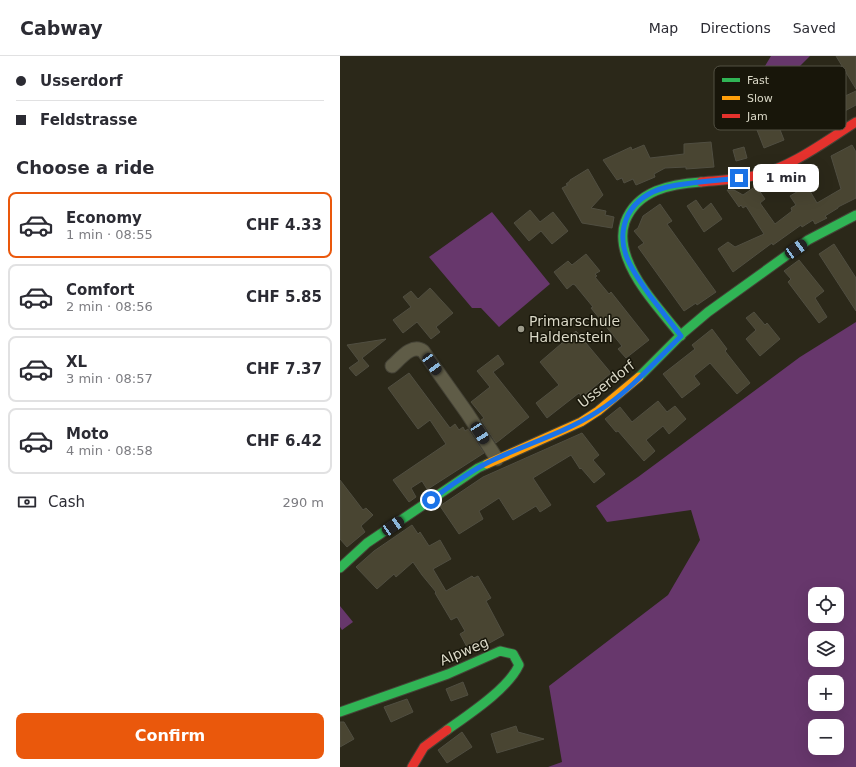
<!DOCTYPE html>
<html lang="en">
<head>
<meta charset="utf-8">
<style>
  :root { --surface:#fff; --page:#f2f2f3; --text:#2b2b33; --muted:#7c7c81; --line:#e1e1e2; --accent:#ea580c }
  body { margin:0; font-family:"DejaVu Sans",sans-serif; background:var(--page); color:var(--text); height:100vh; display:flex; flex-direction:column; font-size:15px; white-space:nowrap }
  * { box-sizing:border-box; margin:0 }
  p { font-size:13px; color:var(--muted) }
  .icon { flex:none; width:22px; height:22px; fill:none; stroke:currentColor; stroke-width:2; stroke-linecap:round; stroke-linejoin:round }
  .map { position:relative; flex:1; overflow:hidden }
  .side { display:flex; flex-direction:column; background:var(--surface); width:340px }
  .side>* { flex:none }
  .top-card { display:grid; align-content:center; height:88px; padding:0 16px; background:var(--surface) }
  .fabs { position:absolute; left:468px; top:531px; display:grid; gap:8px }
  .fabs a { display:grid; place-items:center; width:36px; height:36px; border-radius:8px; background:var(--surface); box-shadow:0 4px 16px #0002; font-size:20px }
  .end { position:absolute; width:18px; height:18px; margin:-9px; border:5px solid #1a73e8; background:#fff; box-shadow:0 0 0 2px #fff }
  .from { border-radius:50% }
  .bubble { position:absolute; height:28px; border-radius:8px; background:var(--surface); box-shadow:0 4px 16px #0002; font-size:13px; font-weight:800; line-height:28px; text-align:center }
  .car { position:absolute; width:12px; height:24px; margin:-12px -6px; border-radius:5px; box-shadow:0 0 3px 1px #0007; background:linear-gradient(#222 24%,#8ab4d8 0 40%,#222 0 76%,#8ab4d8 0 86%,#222 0) }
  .top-card b { display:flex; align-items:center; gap:14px; height:38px; font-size:15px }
  .top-card b+b { border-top:1px solid var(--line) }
  .top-card i { width:10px; height:10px; background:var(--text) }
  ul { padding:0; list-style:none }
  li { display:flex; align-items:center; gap:12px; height:66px; margin:0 8px 6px; padding:0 8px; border:2px solid var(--line); border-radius:8px }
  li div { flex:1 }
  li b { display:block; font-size:15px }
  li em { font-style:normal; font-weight:800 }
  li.current { border-color:var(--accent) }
  li>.icon { width:36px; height:36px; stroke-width:1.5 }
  h2 { padding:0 16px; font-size:18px; line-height:48px }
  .pay { display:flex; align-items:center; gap:10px; height:44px; padding:0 16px; font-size:15px }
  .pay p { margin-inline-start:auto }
  .action { display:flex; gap:8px; margin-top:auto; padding:8px 16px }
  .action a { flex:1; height:46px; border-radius:8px; background:var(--accent); color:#fff; font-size:16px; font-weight:800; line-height:46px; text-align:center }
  header { display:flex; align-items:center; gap:24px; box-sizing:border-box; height:56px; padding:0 20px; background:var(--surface); border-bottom:1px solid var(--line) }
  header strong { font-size:19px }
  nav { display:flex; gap:22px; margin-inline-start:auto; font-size:14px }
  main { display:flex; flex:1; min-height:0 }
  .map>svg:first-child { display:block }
  .green { fill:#67376c; fill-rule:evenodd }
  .building { fill:#494532; stroke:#504e41 }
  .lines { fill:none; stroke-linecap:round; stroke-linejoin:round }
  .street-casing { stroke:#454337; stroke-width:15 }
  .fast-casing { stroke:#454337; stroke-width:11 }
  .slow-casing { stroke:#454337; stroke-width:11 }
  .jam-casing { stroke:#454337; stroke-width:11 }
  .street { stroke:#5f5c47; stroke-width:13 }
  .fast { stroke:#30b455; stroke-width:9 }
  .slow { stroke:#ff9f0a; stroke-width:9 }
  .jam { stroke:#e5322d; stroke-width:9 }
  .route { stroke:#1a73e8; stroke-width:5 }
  .poi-dot { fill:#9d9b8b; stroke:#18160a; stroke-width:1.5 }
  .labels { text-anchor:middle; stroke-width:3; stroke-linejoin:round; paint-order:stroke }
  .poi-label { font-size:14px; fill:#dbd9c8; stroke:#18160a; text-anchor:start }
  .street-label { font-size:14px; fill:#dbd9c8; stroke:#18160a }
  .key { fill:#18160a; stroke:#525043; stroke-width:1 }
  .key-label { font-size:11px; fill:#dbd9c8 }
</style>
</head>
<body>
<header>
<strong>Cabway</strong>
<nav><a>Map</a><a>Directions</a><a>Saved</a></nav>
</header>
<main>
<section class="side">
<div class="top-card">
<b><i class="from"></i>Usserdorf</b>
<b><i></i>Feldstrasse</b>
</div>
<h2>Choose a ride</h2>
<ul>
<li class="current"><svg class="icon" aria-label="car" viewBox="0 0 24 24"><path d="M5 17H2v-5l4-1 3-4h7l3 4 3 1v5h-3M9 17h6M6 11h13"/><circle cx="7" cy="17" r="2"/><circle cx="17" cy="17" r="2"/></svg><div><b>Economy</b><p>1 min · 08:55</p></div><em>CHF 4.33</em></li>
<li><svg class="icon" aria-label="car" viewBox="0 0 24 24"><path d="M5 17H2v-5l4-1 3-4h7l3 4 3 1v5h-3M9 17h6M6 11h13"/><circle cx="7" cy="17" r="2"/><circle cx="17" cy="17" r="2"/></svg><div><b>Comfort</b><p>2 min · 08:56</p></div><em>CHF 5.85</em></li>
<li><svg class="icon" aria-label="car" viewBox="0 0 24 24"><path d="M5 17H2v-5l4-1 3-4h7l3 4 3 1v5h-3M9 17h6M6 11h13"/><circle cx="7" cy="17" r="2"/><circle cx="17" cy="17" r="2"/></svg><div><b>XL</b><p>3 min · 08:57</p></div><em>CHF 7.37</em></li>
<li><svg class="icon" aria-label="car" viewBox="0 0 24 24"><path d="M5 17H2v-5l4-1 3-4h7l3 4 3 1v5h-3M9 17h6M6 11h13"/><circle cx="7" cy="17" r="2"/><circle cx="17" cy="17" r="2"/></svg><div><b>Moto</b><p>4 min · 08:58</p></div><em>CHF 6.42</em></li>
</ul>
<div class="pay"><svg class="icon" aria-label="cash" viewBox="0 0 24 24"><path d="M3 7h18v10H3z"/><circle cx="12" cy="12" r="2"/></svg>Cash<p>290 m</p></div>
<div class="action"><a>Confirm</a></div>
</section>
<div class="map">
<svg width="516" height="711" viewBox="0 0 516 711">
  <rect width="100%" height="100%" fill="#2b2819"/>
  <g class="green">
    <path d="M431,0h39l-34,34 -20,-9z"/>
    <path d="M152,156l58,72 -51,43 -18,-19h-9l-43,-51z"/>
    <path d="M516,266v445h-308l14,-5 -13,-76 119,-91 32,-55 -9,-30 -84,12 -11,-16 42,-29 162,-120zM475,538h22v22h-22zM475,582h22v22h-22zM475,626h22v22h-22zM475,670h22v22h-22z"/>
    <path d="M0,550l13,16 -11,8 -2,-3z"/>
  </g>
  <g class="building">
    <path d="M496,0h20v33z"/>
    <path d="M516,35v14l-37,20 -15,-24 13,-9 4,6 4,-2 5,7z"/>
    <path d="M437,66l7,18 -20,8 -7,-18z"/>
    <path d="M371,86l3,25 -28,2v-2l-21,1 -11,6 1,3 -19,8 -3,-6 -9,4 -2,-5 -5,2 -14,-20 28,-13 1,3 12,-5 6,13 34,-4v-10z"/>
    <path d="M512,89l4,7v46l-18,9v1l-13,8 2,2 -12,6 -2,-4 -11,7 -1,-2 -28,20 -1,-2 -39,29 -15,-23 10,-7 7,5 29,-13 -18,-28 -3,2 -2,-3 -2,2 -12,-17h7l9,5 13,-9 9,13 -5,4 15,21 17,-13 -1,-3 5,-3 -6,-9 17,-10 10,17 24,-14 -10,-33z"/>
    <path d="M404,91l3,11 -11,3 -3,-11z"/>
    <path d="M248,113l15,26 -12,13 15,3 -1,4 9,2 -2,11 -30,-5 -20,-35 6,-3 -2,-1 4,-3v-1z"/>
    <path d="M356,144l7,10 8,-7 11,16 -18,13 -17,-26z"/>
    <path d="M320,148l12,17 -5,3 49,68 -19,13 -1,-2 -12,8 -46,-64 6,-4 -10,-12 4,-3 5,-12z"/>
    <path d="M190,154l10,12 13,-10 15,19 -16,13 -11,-13 -12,10 -15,-18z"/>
    <path d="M494,188l22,34v33l-37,-57z"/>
    <path d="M246,198l14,17 -5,3 2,2 -2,1 14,17 2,-2 38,48 -23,18 -8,-9 4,-3 -31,-38 2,-1 -18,-22 -2,-1 -6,5 -13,-17 14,-11 4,4z"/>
    <path d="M459,204l25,31 -9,7 12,19 -8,6 -31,-41 3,-3 -7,-8z"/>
    <path d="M90,232l23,25 -17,14 4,5 -9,7 -14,-17 -14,11 -10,-13 18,-13 -8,-10 8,-6 7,8z"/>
    <path d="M414,256l11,13 2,-2 13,16 -20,17 -14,-17 10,-9 -10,-12z"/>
    <path d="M372,273l15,20 -2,2 25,32 -13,11 -27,-31 -16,13 6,8 -18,14 -19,-24 32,-25 -3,-4z"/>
    <path d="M236,275l35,42 -29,24 -3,-4 -32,25 -11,-15 23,-18 -19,-23z"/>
    <path d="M46,283l-24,19 7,8 -13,10 -7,-8 10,-7 -12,-16z"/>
    <path d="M158,299l6,9 -11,8 36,45 -33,26 -15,-23 3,-2 -13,-16 19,-15 -13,-16z"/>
    <path d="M69,317l41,55 5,-4 4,6 4,-3 2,4 3,-2 16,24 -56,36h-1l-5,-8 -11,7 5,9 -7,5 -16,-22 53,-36 -16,-24 -12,9 -30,-41z"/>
    <path d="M318,345l9,11 8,-6 11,13 -17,15 -6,-8 -17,14 9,11 -11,10 -26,-30 -2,1 -11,-13 15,-12 12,15z"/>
    <path d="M242,377l17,22 -6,5 12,14 -11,9 -13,-15 -1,1 -9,-14 -38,23 18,27 -11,7 -4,-6 -23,14 -14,-22 -20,13 4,8 -24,15 -19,-28 43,-29z"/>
    <path d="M0,424l23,30 3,-2 7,7 -12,11 4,6 -18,15 -7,-8z"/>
    <path d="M72,469l6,9 2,-2 9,14 11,-6 11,19 -18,10 13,22 26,-15 2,2 4,-2 13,22 -5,3 18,34 -20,11 -3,-7 -14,8 -7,-13 5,-3 -8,-14 -6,3 -16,-27 1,-1 -14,-17 -9,-13 -17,15 -2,-3 -17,15 -21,-22 18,-16z"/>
    <path d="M123,626l5,13 -17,6 -5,-12z"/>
    <path d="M67,643l6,13 -22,10 -7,-15z"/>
    <path d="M0,666h4l10,17 -14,8z"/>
    <path d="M176,670l2,6 26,7 -47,14 -6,-19z"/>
    <path d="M122,676l10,15 -25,16 -9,-13z"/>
  </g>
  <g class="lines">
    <g class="street-casing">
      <path id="street" d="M52,310c8,-7 20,-23 31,-15l44,62 30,46"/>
    </g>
    <g class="fast-casing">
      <g id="fast">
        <path d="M341,280c-18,-23 -44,-50 -54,-78 -4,-11 -6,-24 -2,-36 12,-32 46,-38 76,-40"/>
        <path d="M299,321l43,-43 26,-22 100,-72 48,-25"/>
        <path d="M0,512l27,-25 111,-75 9,-4"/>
        <path d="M0,656l108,-38 52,-23 13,3 6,11c-11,24 -51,50 -72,65"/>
      </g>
    </g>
    <g class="slow-casing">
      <path id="slow" d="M147,408l94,-42 17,-11 41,-34"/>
    </g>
    <g class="jam-casing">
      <g id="jam">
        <path d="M361,126c17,-2 35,-2 52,-6 38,-8 71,-34 103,-54"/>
        <path d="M72,711l12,-20 23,-17"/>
      </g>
    </g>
    <use href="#street" class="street"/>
    <use href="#fast" class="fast"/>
    <use href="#slow" class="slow"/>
    <use href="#jam" class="jam"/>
  </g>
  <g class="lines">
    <path class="route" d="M91,444c18,-13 36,-27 56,-37 36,-18 76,-29 110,-51 32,-20 58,-50 84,-76 -10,-13 -20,-26 -30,-39 -18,-25 -38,-51 -23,-82 8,-15 23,-24 39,-28 23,-5 48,-6 72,-9"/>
  </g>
  <circle class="poi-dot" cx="181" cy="273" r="4"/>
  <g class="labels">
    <g class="poi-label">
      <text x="189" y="270">Primarschule<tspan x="189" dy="16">Haldenstein</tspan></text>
    </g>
    <g class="street-label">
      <text transform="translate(266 328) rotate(-38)" y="5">Usserdorf</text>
      <text transform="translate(124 595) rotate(-23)" y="5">Alpweg</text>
    </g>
  </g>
  <rect x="374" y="10" width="132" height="64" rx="6" class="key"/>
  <rect x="382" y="22" width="18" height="4" fill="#30b455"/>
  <rect x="382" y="40" width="18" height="4" fill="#ff9f0a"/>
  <rect x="382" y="58" width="18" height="4" fill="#e5322d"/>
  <g class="key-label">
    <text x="407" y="28">Fast</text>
    <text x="407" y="46">Slow</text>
    <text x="407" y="64">Jam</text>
  </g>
</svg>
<div class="fabs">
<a><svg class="icon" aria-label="locate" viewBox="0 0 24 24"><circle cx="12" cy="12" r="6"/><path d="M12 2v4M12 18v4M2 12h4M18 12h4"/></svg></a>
<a><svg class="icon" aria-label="layers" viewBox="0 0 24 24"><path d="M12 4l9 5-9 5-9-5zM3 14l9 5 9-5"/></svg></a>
<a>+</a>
<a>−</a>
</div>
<i class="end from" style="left:91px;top:444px"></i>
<i class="end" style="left:399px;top:122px"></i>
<div class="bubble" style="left:413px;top:108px;width:66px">1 min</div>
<i class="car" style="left:456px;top:193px;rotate:55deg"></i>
<i class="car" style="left:92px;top:308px;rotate:144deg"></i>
<i class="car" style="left:140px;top:377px;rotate:147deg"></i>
<i class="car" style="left:53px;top:470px;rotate:56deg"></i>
</div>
</main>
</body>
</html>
